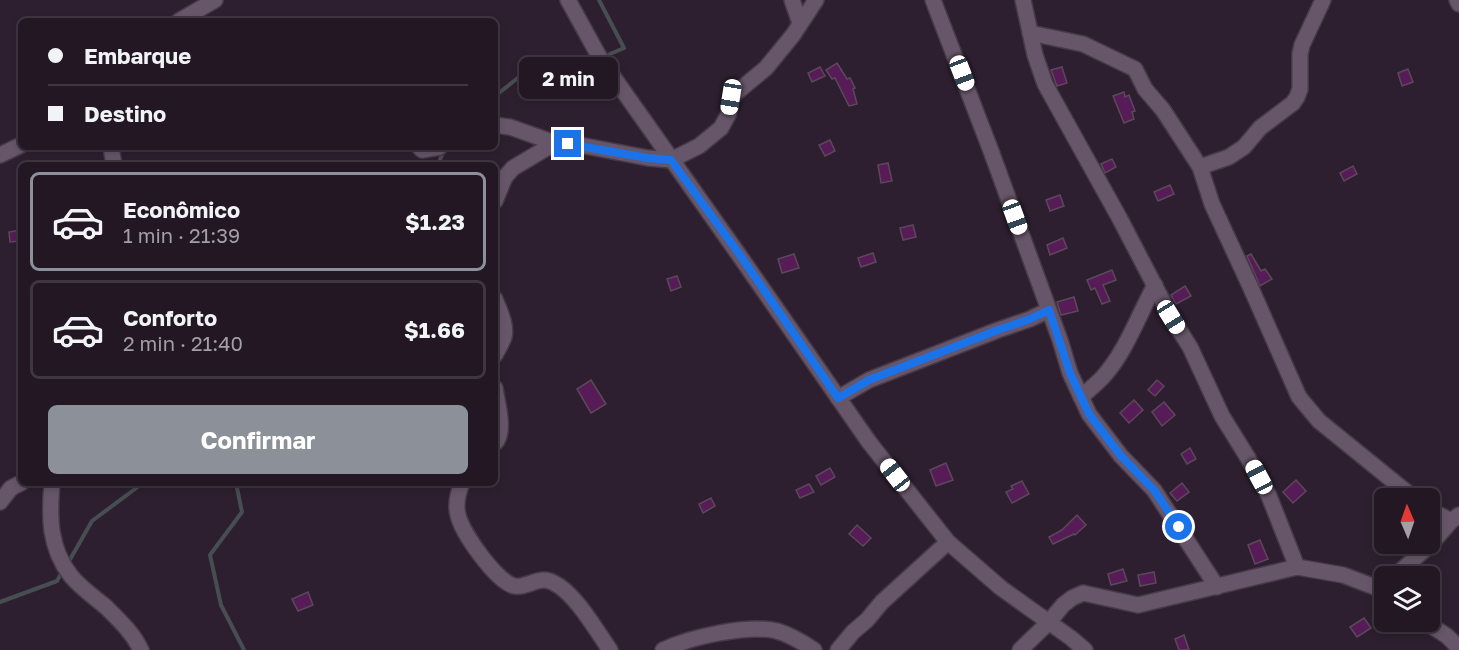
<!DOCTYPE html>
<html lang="pt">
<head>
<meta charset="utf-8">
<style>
  :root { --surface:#221723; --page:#2a202b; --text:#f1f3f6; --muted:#a29fa6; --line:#3f3641; --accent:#8c9099 }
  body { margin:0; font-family:"Golos Text",sans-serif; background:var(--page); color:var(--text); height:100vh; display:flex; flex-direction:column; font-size:22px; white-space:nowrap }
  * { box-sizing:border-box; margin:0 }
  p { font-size:20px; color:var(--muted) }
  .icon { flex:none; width:33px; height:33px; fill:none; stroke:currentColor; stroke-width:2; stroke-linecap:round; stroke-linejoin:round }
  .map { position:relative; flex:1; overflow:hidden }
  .drawer { position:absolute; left:18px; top:162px; width:480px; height:324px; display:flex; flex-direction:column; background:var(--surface); border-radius:9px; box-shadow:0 3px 9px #0003,0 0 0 2px var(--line) }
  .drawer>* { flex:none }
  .top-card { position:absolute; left:18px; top:18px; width:480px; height:132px; border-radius:9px; box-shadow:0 3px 9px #0003,0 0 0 2px var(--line); display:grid; align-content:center; height:132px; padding:0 30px; background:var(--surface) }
  .needle { width:39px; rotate:358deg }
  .controls { position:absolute; left:1374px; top:488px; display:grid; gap:12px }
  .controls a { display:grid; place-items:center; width:66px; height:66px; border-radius:9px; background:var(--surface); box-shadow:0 3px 9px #0003,0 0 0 2px var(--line); font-size:30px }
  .end { position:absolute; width:27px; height:27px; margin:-14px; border:8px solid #1a73e8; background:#fff; box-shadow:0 0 0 3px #fff }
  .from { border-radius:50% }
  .bubble { position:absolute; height:42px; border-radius:9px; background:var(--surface); box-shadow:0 3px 9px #0003,0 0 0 2px var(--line); font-size:20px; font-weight:700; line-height:42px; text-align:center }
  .car { position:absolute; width:18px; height:36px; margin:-18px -9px; border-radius:8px; box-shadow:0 0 4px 2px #0007; background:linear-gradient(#fff 24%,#345 0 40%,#fff 0 76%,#345 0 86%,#fff 0) }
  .top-card b { display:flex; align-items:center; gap:21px; height:57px; font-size:22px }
  .top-card b+b { border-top:2px solid var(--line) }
  .top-card i { width:15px; height:15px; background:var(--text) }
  ul { padding:10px 0 0; list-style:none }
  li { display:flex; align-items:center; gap:18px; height:99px; margin:0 12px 9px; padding:0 18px; border:3px solid var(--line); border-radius:9px }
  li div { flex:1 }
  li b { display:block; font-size:22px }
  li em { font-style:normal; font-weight:700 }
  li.current { border-color:var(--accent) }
  li>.icon { width:54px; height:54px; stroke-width:1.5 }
  .cta { display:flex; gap:12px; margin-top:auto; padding:12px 30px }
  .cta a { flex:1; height:69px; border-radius:9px; background:var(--accent); color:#fff; font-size:24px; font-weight:700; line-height:69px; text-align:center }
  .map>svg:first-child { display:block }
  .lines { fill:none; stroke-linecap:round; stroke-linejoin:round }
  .stream { stroke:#464e52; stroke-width:4 }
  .building { fill:#571c57; stroke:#5b495a; stroke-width:1.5 }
  .minor-casing { stroke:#463a48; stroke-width:18 }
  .minor { stroke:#675669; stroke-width:15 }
  .route { stroke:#1a73e8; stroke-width:8 }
</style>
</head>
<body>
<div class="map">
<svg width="1459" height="650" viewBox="0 0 1459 650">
  <rect width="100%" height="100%" fill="#2d1f2f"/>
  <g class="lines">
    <g class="stream">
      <path d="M599,0l25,48 -21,9"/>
      <path d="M495,96l47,-37 53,-1"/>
      <path d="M438,165l5,-13"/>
      <path d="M236,483l6,29 -32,43 11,50 23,45"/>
      <path d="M68,563l24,-42 51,-38"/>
      <path d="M0,602l57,-21 5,-9"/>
    </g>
  </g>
  <g class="building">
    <path d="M837,63l10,16 3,-1 5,10 -2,1 4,15 -8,2 -14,-28 -3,1 -6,-9z"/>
    <path d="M820,67l5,9 -13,6 -4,-9z"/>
    <path d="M1062,67l5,16 -10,3 -6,-16z"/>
    <path d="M1408,69l5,13 -11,4 -4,-13z"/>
    <path d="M1124,92l1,5 4,-2 6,16 -3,1 2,7 -10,4 -11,-27z"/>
    <path d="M830,140l5,11 -10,5 -6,-11z"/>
    <path d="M1112,159l4,8 -11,6 -4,-9z"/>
    <path d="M888,163l4,18 -11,2 -3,-18z"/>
    <path d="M1353,166l4,8 -13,7 -4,-8z"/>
    <path d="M1170,185l4,9 -16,7 -4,-9z"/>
    <path d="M1060,195l4,11 -14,5 -4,-11z"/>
    <path d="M913,225l3,12 -13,3 -3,-12z"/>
    <path d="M21,230v11l-11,1 -1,-10z"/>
    <path d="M1063,238l4,10 -17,7 -3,-10z"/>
    <path d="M873,253l3,9 -15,5 -3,-9z"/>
    <path d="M794,254l5,14 -17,5 -4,-14z"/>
    <path d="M1251,254l10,17 4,-2 7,10 -12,7 -13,-30z"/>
    <path d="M1112,270l4,10 -13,5 7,16 -8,3 -7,-16 -4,2 -4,-10z"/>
    <path d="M677,276l4,11 -10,4 -4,-12z"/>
    <path d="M1185,286l6,10 -15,8 -5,-9z"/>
    <path d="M1074,297l4,14 -17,4 -4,-13z"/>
    <path d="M591,380l15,24 -15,9 -14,-24z"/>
    <path d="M1157,380l7,6 -9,10 -7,-6z"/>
    <path d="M1134,400l9,10 -14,13 -9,-10z"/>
    <path d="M1164,402l11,13 -13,11 -10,-14z"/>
    <path d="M1190,448l6,11 -9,5 -6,-10z"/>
    <path d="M946,463l7,17 -17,6 -6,-16z"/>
    <path d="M830,468l5,9 -14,8 -5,-9z"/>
    <path d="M1296,480l10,11 -13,12 -10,-11z"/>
    <path d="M1022,481l7,13 -17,9 -6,-11 7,-3 -2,-3z"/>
    <path d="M1182,483l7,9 -12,9 -7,-8z"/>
    <path d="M809,484l5,8 -14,6 -4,-8z"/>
    <path d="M711,498l4,8 -12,7 -4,-9z"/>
    <path d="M1077,515l9,10 -11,10 -1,-1 -21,10 -4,-7 13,-7z"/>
    <path d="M857,525l14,13 -8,8 -14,-12z"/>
    <path d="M1260,540l8,19 -13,5 -7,-19z"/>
    <path d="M1123,569l4,12 -16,4 -3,-11z"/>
    <path d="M1154,572l2,11 -16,3 -2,-11z"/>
    <path d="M308,592l5,13 -15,6 -6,-12z"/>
    <path d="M1364,618l7,10 -14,9 -7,-10z"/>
    <path d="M1184,635l5,15h-10l-4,-11z"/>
  </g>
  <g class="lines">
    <g class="minor-casing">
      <g id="minor">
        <path d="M568,0l32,58 139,197 130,187 79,100 53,46 70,50 14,12"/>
        <path d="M792,0l8,23"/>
        <path d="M933,0l58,151 69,189 10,33 19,41 32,42 33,34 63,97"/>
        <path d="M1023,0l12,55 10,29 75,135 51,98 19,30 32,69 26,42 21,38 28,71"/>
        <path d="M1457,0l2,4"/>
        <path d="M179,21l36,-21"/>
        <path d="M1030,33l53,11 52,25 10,20 18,21 37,57 12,37 38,82 49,111 20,24 95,77"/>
        <path d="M495,125l15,2 45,16 25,2 68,13 23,2 28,-14 22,-18 8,-15 2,-16 35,-29 27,-33 23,-35"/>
        <path d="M111,147l3,18"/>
        <path d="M419,147l3,3 18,-3"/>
        <path d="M0,155l21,-10"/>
        <path d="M1200,167l29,-10 15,-10 16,-19 33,-25 4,-6 3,-8v-35l2,-9 21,-45"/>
        <path d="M495,201l10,-24 8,-9 42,-25"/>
        <path d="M495,299c4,11 12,25 9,38 -2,6 -6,12 -9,18"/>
        <path d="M495,388c2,15 11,44 0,55"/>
        <path d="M1081,397c7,-6 14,-12 21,-19 24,-26 36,-62 53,-93"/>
        <path d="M838,398l31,-18 129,-50 32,-11 19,-9"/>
        <path d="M52,483c-3,34 -3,65 19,93 10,12 23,21 35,31 13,13 27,26 35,43"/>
        <path d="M462,483c-4,10 -7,21 -4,32 4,18 38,66 56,71 14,3 24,-12 40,-3 21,10 42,47 56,67"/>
        <path d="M0,502l11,-14 10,-5"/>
        <path d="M1430,510l21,11"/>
        <path d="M1395,576l36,-32 20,-23 8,-6"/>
        <path d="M1424,621l23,15 12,12"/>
        <path d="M663,650c27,-13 85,-26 114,-19 14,4 25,11 37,19"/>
        <path d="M838,650l15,-18 14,-12 15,-18 66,-60"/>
        <path d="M1020,650l29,-28 14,-17 9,-7 11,-5 55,12 159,-38 46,8 37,14 4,-3"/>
      </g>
    </g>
    <use href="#minor" class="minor"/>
  </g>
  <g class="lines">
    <path class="route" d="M568,144l80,14 23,2 69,95 98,143 31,-18 129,-50 32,-11 19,-9 21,63 19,41 32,42 33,34 25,37"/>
  </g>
</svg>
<div class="controls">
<a><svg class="needle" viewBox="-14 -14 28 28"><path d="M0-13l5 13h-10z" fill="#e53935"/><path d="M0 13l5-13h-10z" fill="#a29fa6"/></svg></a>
<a><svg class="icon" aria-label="layers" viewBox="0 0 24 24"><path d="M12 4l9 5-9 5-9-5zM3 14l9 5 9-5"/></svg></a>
</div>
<i class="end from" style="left:1179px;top:527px"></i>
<i class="end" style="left:568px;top:144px"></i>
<div class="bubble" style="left:519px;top:57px;width:99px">2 min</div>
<i class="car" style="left:962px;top:73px;rotate:159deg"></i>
<i class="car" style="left:731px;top:97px;rotate:189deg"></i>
<i class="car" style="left:1015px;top:217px;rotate:160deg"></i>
<i class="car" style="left:1171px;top:317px;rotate:148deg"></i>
<i class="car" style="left:895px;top:475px;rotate:322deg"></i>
<i class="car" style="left:1259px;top:477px;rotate:332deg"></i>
<div class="top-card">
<b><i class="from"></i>Embarque</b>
<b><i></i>Destino</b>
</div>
<section class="drawer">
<ul>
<li class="current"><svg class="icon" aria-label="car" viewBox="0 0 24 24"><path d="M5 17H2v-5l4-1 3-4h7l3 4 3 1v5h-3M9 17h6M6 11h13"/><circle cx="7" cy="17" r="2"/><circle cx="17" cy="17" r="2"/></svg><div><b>Econômico</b><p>1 min · 21:39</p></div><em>$1.23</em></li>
<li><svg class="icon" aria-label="car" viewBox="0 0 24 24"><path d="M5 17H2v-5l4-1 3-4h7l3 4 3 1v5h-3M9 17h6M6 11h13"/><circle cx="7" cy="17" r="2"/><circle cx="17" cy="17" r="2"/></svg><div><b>Conforto</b><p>2 min · 21:40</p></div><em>$1.66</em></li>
</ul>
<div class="cta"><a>Confirmar</a></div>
</section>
</div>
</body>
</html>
